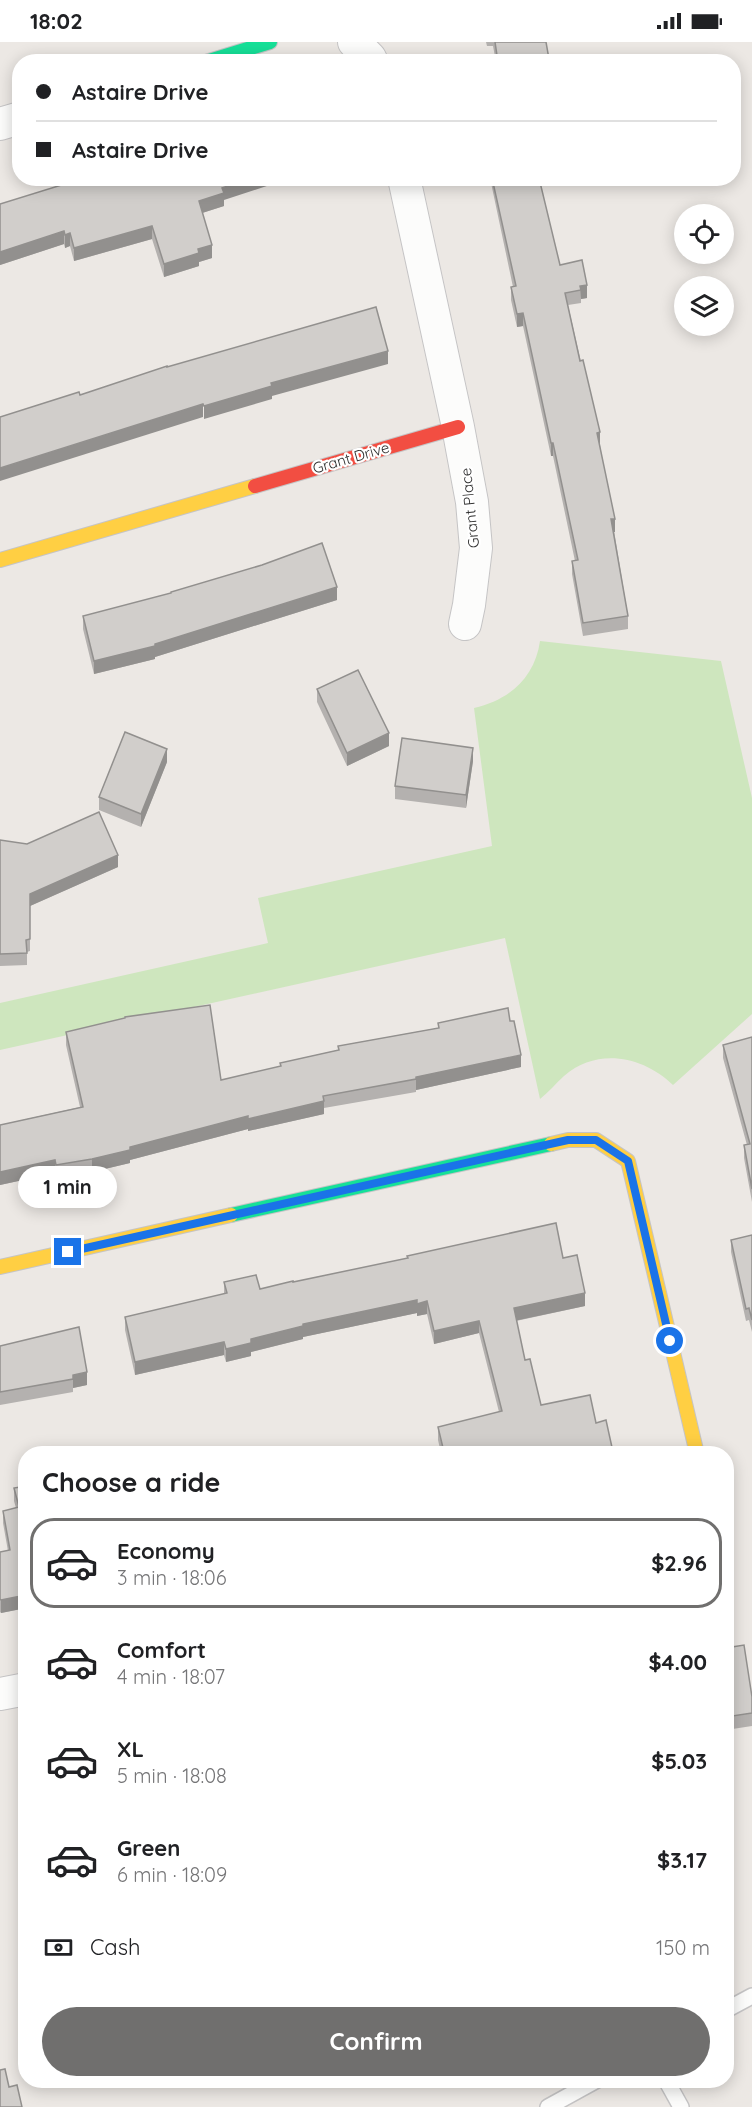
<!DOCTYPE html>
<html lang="en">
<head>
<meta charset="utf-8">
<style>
  :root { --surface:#fff; --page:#f2f2f2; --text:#202124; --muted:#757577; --line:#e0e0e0; --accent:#706f6e }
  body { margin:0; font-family:Quicksand,sans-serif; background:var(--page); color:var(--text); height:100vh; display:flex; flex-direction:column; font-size:22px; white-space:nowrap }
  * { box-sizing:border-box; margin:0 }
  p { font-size:20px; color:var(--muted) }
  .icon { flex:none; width:33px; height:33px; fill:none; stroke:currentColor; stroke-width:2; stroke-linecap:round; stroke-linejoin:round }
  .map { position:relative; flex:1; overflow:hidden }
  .side { position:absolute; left:18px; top:1404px; width:716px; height:642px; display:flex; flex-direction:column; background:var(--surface); border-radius:24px; box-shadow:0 3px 15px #0003 }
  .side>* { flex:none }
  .hud { position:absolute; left:12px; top:12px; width:729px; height:132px; border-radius:24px; box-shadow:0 3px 15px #0003; display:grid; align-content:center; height:132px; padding:0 24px; background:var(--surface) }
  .controls { position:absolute; left:674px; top:162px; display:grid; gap:12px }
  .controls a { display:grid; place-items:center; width:60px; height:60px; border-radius:50%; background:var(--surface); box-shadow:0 3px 15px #0003; font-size:30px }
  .end { position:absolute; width:27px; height:27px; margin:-14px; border:8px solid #1a73e8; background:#fff; box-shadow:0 0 0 3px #fff }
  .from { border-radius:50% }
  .bubble { position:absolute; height:42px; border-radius:21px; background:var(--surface); box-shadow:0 3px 15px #0003; font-size:20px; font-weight:800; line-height:42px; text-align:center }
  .hud b { display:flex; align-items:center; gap:21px; height:57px; font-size:22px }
  .hud b+b { border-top:2px solid var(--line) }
  .hud i { width:15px; height:15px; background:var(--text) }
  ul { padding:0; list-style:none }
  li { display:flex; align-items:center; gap:18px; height:90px; margin:0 12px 9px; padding:0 12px; border:3px solid transparent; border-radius:24px }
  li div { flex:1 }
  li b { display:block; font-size:22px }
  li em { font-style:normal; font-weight:800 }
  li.active { border-color:var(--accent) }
  li>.icon { width:54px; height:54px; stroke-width:1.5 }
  h2 { padding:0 24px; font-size:27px; line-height:72px }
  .pay { display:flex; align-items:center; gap:15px; height:66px; padding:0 24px; font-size:22px }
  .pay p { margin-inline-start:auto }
  .button { display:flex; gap:12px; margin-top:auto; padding:12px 24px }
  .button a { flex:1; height:69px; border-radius:36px; background:var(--accent); color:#fff; font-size:24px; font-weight:800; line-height:69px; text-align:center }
  .status { display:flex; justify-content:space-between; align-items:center; height:42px; padding:0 30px; background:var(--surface); direction:ltr }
  .status svg { height:16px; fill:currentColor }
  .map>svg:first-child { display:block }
  .green { fill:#cee6be }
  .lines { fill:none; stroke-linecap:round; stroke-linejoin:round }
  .lane-casing { stroke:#c5c4c5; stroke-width:18 }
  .street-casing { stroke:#c5c4c5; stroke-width:34 }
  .fast-casing { stroke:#c5c4c5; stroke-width:16 }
  .slow-casing { stroke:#c5c4c5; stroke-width:16 }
  .jam-casing { stroke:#c5c4c5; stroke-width:16 }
  .lane { stroke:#fcfcfb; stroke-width:15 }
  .street { stroke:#fcfcfb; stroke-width:32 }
  .fast { stroke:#16e098; stroke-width:14 }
  .slow { stroke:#ffcf43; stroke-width:14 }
  .jam { stroke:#f24e42; stroke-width:14 }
  .wall { fill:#b4b1af }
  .shaded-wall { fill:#92908e }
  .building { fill:#d1cecb; stroke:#92908e; stroke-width:1.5 }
  .route { stroke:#1a73e8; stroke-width:8 }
  .labels { text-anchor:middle; stroke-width:4.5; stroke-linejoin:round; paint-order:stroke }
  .street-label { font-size:15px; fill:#2e2e2e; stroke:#fff }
</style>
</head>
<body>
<div class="status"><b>18:02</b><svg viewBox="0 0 49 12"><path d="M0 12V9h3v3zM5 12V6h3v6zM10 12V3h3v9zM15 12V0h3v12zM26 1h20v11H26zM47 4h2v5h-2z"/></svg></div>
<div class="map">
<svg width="752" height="2065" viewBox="0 0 752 2065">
  <rect width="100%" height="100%" fill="#ece8e4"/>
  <path class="green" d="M540,599l181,20 31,137v216l-79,71c-30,-29 -76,-38 -109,-9 -9,8 -15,16 -24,23l-35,-161 -505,112v-47l268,-60 -10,-45 234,-52 -18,-138c36,-8 61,-31 66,-67z"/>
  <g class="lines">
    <g class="lane-casing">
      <g id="lane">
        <path d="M726,1968l26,-14"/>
        <path d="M666,2038l15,27"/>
        <path d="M548,2065l49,-27"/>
      </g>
    </g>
    <g class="street-casing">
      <g id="street">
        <path d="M354,0l16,16 2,4"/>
        <path d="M0,82l20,-6"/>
        <path d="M404,136l54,249 14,75 4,46 -7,57 -4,19"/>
        <path d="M0,1652l26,-5"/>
      </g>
    </g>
    <g class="fast-casing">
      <g id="fast">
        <path d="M206,20l64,-20"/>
        <path d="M231,1173l320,-71"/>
      </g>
    </g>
    <g class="slow-casing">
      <g id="slow">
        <path d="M0,518l255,-74"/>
        <path d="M551,1102l17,-4h28l32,21 69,293"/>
        <path d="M0,1225l231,-52"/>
      </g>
    </g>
    <g class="jam-casing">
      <path id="jam" d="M255,444l203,-59"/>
    </g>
    <use href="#lane" class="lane"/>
    <use href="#street" class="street"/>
    <use href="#fast" class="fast"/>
    <use href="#slow" class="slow"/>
    <use href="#jam" class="jam"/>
  </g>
  <g class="wall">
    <path d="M486,0h60l3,20h-53l-3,-16h-6z"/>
    <path d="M490,136h49l21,87 22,-5 5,38 -6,1v4l-13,2 32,140 28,171v13l-45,7 -11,-62v-13h3l-22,-105h-2l-28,-130 -6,1 -6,-27v-13h2z"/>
    <path d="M224,158v6l-22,7 10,45 -13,4v4l-35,11 -12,-38 -78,22 -4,-15 -5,2 -1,-4 -64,21v-61z"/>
    <path d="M337,558l-182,57v2l-61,15 -11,-45v-13z"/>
    <path d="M317,647l72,57 -42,20 -30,-64z"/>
    <path d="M473,719l-7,47 -71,-9v-13z"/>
    <path d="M167,720l-26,65 -42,-17v-13z"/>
    <path d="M0,798l118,27 -88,39v45l-3,1v13l-27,1z"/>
    <path d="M438,981l83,44 -105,23v2l-92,16v6l-76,17v-2l-118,31v3l-38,9 -36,6 -1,-5 -55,12v-60l80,-18 -14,-62v-13l155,48 59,-13v-4l58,-13v-4l100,-18z"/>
    <path d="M752,995v165l-8,-44v-13h3l-24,-87v-13z"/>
    <path d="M752,1193v97l-3,-12 -3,1 -15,-69v-12z"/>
    <path d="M407,1214l156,2 22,48 -69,15 9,39 16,45 55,18 17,29v2h-174l2,-1 -3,-13v-13l61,-15 -20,-79 -45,11 -7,-30 -10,2v-3l-114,24v2l-52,13v4l-25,6 -2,-7 -89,20 -10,-45v-13l99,-23v-12l36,7 147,-30z"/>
    <path d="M0,1304l87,39 -14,3v4l-73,13z"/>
    <path d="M26,1444v122l-25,5 -1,-1v-60l8,-1 -5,-28v-12l13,-3 -2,-7v-13z"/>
    <path d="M726,1606l26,49v29l-26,4z"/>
  </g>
  <g class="shaded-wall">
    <path d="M251,136h40l-67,22v6l-25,8v-13l23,-13z"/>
    <path d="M152,184v13l-78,22v-13z"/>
    <path d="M64,189v13l-64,21v-13z"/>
    <path d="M70,191v13l-5,2v-13z"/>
    <path d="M212,203v13l-13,4v4l-35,11v-13l34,-15z"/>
    <path d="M587,243v13l-6,1 -1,-13z"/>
    <path d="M523,271v13l-6,1v-13z"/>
    <path d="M388,309v13l-116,32v3l-68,20v-13l67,-23z"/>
    <path d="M203,362v13l-203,64v-13z"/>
    <path d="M600,390v13l-3,1v-13z"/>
    <rect x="551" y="401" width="2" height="13"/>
    <rect x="611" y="477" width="4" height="13"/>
    <path d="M337,545v13l-182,57v2l-61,15v-13l61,-17z"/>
    <path d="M389,691v13l-42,20v-13z"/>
    <path d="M473,706v13l-7,47v-13z"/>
    <path d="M167,707v13l-26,65v-13z"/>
    <path d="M118,813v12l-88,39v-12z"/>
    <path d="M521,1013v12l-105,23v-13z"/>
    <path d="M324,1059v13l-76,17v-12z"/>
    <path d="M248,1074v13l-118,31v3l-38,9v-13l38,-12z"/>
    <path d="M55,1118v13l-55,12v-13z"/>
    <path d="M585,1251v13l-71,15v-13z"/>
    <path d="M417,1258v13l-114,24v2l-52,13v4l-25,6v-13l25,-10 52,-15z"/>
    <path d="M427,1259v13l-10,2v-12z"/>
    <path d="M479,1279v12l-45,11v-13z"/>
    <path d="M224,1300v13l-89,20v-13z"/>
    <path d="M87,1330v13l-14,3v-13z"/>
    <path d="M26,1553v13l-25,5v-13z"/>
  </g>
  <g class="building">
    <path d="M495,0h51l3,17 -14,3h-37z"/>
    <path d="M84,136h167l-29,10 2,5 -25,8 13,44 -14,4 1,4 -35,11 -12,-38 -78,22 -4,-15 -5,2 -1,-4 -64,21v-48z"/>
    <path d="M492,136h47l21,87 22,-5 5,25 -7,1 1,4 -16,3 15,68 3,-1 17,72 -3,1 18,86h-4l17,97 -45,7 -11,-62 6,-1 -25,-117h-2l-28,-130 -6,1 -6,-27 5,-1z"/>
    <path d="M376,265l12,44 -117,32 1,3 -68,20 -1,-2 -203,64v-51l79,-25 1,3 87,-29v1z"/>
    <path d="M322,501l15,44 -182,57v2l-61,15 -11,-45 88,-23v-1l91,-27z"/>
    <path d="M358,628l31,63 -42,20 -30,-64z"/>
    <path d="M125,690l42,17 -26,65 -42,-17z"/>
    <path d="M402,696l71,10 -7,47 -71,-9z"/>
    <path d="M99,770l19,43 -88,39v45l-4,1 1,13 -27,1v-114l27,4z"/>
    <path d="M210,963l11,75 60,-14 -1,-3 59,-13 -1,-4 101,-18 -1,-5 70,-15 2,13h4l7,34 -105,22v2l-93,17 1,5 -76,18v-3l-118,31v3l-38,9 -36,6 -1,-5 -55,12v-47l83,-18 -17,-75 59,-14v-1z"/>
    <path d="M752,995v152l-8,-44 6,-1 -27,-99z"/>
    <path d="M556,1181l7,35 14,-3 8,38 -71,15 11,52 5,-1 11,46 49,-10 6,28 10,-3 7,32 -10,2h-164l5,-2 -6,-25 64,-16 -23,-90 -45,10 -7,-30 -10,3v-4l-114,24v2l-52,13v4l-25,6 -2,-7 -89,20 -10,-45 102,-24 -3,-11 32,-7 4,14 33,-8v1l115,-24 -1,-2z"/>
    <path d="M752,1193v85l-3,-12 -3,1 -15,-69z"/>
    <path d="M79,1285l8,45 -14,3v4l-73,13v-46z"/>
    <path d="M26,1444v109l-25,5 -1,-1v-47l10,-2 -7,-39 16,-4 -5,-19z"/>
    <path d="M744,1603l8,52v16l-26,4v-69z"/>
    <path d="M5,2027l4,18 8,-2 5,22h-22v-37z"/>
  </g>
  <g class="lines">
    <path class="route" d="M68,1210l500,-112h28l32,21 42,180"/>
  </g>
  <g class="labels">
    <g class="street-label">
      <text transform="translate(351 416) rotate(-16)" y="5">Grant Drive</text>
      <text transform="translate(470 466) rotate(-96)" y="5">Grant Place</text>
    </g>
  </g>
</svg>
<div class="controls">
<a><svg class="icon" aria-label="locate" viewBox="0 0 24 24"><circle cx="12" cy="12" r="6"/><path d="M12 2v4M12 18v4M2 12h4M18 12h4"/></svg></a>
<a><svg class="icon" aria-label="layers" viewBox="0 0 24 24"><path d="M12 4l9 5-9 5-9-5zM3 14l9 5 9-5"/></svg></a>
</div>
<i class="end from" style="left:670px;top:1299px"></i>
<i class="end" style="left:68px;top:1210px"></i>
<div class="bubble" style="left:18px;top:1124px;width:99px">1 min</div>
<div class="hud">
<b><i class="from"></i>Astaire Drive</b>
<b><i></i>Astaire Drive</b>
</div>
<section class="side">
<h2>Choose a ride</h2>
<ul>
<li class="active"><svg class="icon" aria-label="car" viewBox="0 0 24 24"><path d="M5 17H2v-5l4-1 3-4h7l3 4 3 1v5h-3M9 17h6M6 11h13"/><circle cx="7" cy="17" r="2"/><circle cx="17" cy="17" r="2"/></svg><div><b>Economy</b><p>3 min · 18:06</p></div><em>$2.96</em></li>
<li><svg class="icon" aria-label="car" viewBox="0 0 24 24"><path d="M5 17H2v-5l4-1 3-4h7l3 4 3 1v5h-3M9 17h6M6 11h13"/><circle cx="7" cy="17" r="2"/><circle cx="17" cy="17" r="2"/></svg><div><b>Comfort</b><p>4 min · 18:07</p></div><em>$4.00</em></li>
<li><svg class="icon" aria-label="car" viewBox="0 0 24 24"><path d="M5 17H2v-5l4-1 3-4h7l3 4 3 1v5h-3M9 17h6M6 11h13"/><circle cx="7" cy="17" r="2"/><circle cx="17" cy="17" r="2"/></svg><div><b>XL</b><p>5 min · 18:08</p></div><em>$5.03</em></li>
<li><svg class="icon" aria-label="car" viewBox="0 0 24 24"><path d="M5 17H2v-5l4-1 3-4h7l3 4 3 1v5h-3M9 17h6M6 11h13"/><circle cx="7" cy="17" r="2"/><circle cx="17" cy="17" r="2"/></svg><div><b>Green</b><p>6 min · 18:09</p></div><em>$3.17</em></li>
</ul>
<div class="pay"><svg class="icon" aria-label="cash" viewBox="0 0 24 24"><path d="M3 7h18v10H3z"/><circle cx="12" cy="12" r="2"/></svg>Cash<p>150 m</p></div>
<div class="button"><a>Confirm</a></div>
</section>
</div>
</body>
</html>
